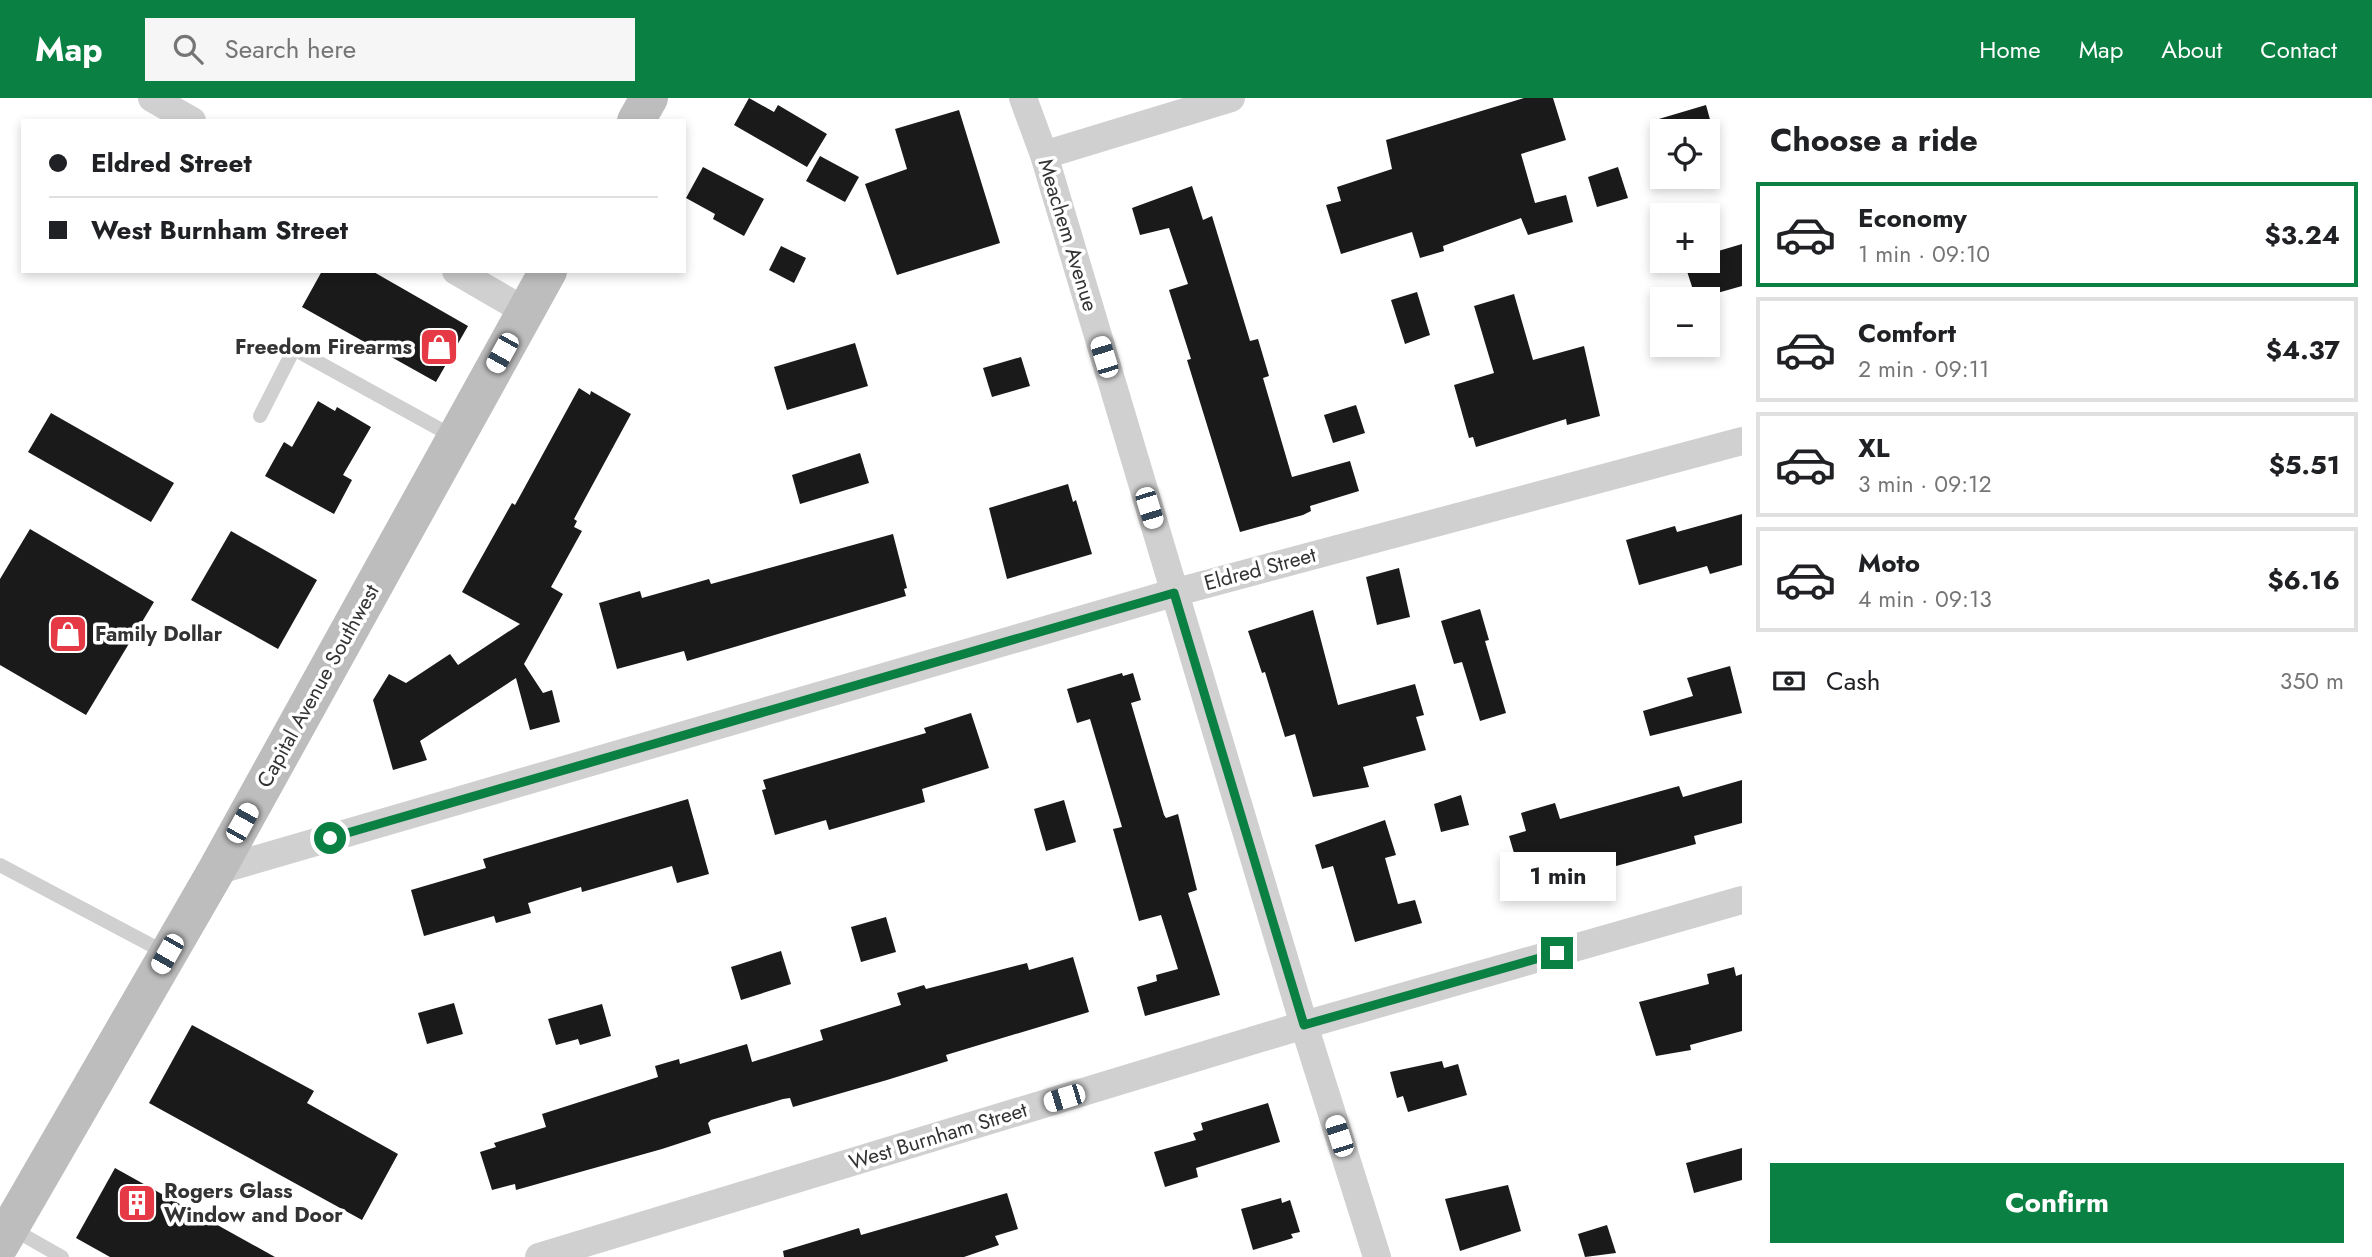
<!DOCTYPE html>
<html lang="en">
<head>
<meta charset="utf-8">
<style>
  :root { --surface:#fff; --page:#f6f6f6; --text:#202124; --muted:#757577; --line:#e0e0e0; --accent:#0b8043 }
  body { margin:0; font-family:Jost,sans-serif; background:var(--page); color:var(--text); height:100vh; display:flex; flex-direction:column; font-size:26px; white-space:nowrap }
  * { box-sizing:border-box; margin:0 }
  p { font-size:23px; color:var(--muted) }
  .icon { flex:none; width:38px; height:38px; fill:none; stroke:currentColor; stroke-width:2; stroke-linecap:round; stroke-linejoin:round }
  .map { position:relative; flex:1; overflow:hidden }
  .sheet { display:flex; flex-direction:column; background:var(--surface); width:630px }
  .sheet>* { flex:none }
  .hud { position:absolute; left:21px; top:21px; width:665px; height:154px; border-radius:0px; box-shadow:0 4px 10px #0003; display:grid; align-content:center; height:154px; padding:0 28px; background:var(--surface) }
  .fabs { position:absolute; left:1650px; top:21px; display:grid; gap:14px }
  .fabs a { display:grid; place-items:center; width:70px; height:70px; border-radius:0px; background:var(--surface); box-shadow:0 4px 10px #0003; font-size:35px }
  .end { position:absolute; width:32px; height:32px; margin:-16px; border:9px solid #0b8043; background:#fff; box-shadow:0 0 0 4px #fff }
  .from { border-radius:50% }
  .bubble { position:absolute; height:49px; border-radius:0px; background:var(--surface); box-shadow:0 4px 10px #0003; font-size:23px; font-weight:700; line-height:49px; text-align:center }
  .car { position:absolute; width:21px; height:42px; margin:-21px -10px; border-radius:9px; box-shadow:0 0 5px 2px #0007; background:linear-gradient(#fff 24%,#345 0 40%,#fff 0 76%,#345 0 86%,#fff 0) }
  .hud b { display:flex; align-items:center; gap:24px; height:66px; font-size:26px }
  .hud b+b { border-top:2px solid var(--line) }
  .hud i { width:18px; height:18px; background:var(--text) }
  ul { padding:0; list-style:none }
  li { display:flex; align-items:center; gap:21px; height:105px; margin:0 14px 10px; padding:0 14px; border:4px solid var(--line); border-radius:0px }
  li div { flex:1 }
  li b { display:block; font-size:26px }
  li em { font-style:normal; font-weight:700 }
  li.current { border-color:var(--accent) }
  li>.icon { width:63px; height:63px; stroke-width:1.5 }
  h2 { padding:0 28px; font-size:32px; line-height:84px }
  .pay { display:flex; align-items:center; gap:18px; height:77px; padding:0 28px; font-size:26px }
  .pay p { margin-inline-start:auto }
  .button { display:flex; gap:14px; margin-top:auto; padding:14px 28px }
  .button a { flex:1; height:80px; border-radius:0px; background:var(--accent); color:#fff; font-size:28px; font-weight:700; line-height:80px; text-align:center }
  header { display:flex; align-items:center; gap:42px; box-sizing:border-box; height:98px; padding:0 35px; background:var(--accent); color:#fff }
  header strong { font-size:33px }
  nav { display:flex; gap:38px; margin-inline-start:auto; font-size:24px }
  .search { width:490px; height:63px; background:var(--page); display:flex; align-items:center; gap:18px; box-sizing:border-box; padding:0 24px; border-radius:0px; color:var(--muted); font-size:26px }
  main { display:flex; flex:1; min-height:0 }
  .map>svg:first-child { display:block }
  .building { fill:#1a1a1a }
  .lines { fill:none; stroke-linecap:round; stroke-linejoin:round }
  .service { stroke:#d0d0d0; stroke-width:14 }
  .minor { stroke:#d0d0d0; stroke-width:28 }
  .secondary { stroke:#bdbdbd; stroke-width:38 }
  .route { stroke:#0b8043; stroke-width:9 }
  .labels { text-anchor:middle; stroke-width:7; stroke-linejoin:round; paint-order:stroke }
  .street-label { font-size:21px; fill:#333; stroke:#fff }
  .poi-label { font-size:21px; font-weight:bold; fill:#333; stroke:#fff; text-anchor:start }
</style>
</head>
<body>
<header>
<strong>Map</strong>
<div class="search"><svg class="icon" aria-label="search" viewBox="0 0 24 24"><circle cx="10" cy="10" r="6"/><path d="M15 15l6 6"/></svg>Search here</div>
<nav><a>Home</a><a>Map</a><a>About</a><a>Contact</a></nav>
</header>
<main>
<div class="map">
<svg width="1742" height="1159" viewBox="0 0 1742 1159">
  <rect width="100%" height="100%" fill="#fff"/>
  <g class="building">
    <path d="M749,0l25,14 4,-7 49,29 -20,33 -73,-42z"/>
    <path d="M1524,0h29l13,42 -45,14 14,49 31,-8 7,27 -45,13 -7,-17 -78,28 1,5 -24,7 -8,-26 -71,22 -15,-49 15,-4 -4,-14 55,-18 -6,-29z"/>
    <path d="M1706,7l10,36 -8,2v-12h-46v26l-10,-36z"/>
    <path d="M959,12l41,133 -103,32 -32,-91 42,-15 -12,-40z"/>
    <path d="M820,58l39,21 -14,25 -39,-21z"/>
    <path d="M703,69l61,32 -20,37 -31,-17 2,-5 -29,-16z"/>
    <path d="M1618,69l10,31 -31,9 -9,-30z"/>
    <path d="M1192,88l11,34 9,-4 38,125 8,-2 11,37 -6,2 29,99 58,-16 9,30 -49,15 1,5 -8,4 -63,17 -53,-172 4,-1 -22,-69 19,-6 -19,-56 -29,7 -8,-27z"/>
    <path d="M1742,146v42l-46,13 -12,-37 24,-1v-7z"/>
    <path d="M781,148l25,12 -12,25 -25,-13z"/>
    <path d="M322,173h50l96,55 -32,56 -134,-75z"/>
    <path d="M1417,194l13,43 -25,9 -14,-44z"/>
    <path d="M1514,196l19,66 51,-14 16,70 -33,9 -1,-6 -90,28 -3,-10 -4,1 -15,-53 40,-12 -20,-67z"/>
    <path d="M855,245l13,43 -81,24 -13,-43z"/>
    <path d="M1021,259l9,29 -38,11 -9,-29z"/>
    <path d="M579,290l11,7 1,-4 40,23 -57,105 3,2 -3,6 8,4 -31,56 12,7 -39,70 19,29 9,-3 8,32 -30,8 -14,-52 -96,63 7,19 -34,10 -20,-70 16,-26 17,9 44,-29 8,11 62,-41 -58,-32 50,-89 3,2z"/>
    <path d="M318,303l17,10 2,-4 34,20 -28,48 9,5 -18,34 -69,-38 19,-34 8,5z"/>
    <path d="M1356,307l9,28 -32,10 -9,-28z"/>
    <path d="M51,315l123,70 -23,39 -123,-70z"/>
    <path d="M860,355l9,30 -69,21 -8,-29z"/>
    <path d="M1068,386l5,18 3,-2 16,54 -85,25 -18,-71z"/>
    <path d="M1742,416v51l-32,9 -3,-8 -68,19 -13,-45 49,-14 2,6z"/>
    <path d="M30,431l124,73 -68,113 -86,-50v-86z"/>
    <path d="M231,433l86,49 -39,69 -87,-49z"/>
    <path d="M893,436l14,54 -3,1 2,7 -219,65 -3,-10 -67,18 -18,-66 41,-12 2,7 67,-19 2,5z"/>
    <path d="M1399,470l11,49 -33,8 -11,-48z"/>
    <path d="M1480,511l9,31 -4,1 21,72 -26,8 -18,-59 -8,2 -13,-43z"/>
    <path d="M1313,512l25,95 77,-21 9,31 -8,2 10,33 -63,17 6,20 -56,10 -18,-63 -10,3 -20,-65 -3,1 -14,-42z"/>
    <path d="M1730,568l12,47 -92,23 -7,-25 50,-15 -6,-18z"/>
    <path d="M1122,575l1,3 10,-3 8,27 -10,3 33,112 2,3 12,-4 19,76 -9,3 32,102 -75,21 -8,-29 20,-6 -1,-6 22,-6 -17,-54 -22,6 -26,-92 9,-2 -32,-108 -13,4 -10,-34z"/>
    <path d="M971,615l18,55 -67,21 3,13 -96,28 -3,-10 -51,15 -13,-45 4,-1 -3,-9 163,-47 -2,-5z"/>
    <path d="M1742,682v43l-48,13 2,8 -109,30 -2,-7 -62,17 -14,-48 17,-5 -5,-18 34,-10 5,16 119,-33 4,11z"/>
    <path d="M1461,697l8,30 -28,7 -7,-28z"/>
    <path d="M688,701l21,75 -32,9 -5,-17 -90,26 -1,-5 -53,16 3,10 -35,10 -2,-7 -70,20 -13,-46 75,-22 -3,-9z"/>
    <path d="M1064,702l12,42 -30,9 -12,-42z"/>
    <path d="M1385,722l11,35 -11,3 13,46 17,-4 7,23 -67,19 -22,-76 -11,3 -7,-24z"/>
    <path d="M886,819l10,35 -35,10 -10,-35z"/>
    <path d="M781,853l10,33 -50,16 -10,-33z"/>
    <path d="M1073,859l16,55 -143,43 2,6 -61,19 -94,27 -3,-9 -7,1 -72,21 -3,3 3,10 -49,16 -146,41 -1,-6 -23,6 -12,-38 16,-5 -2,-4 52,-16 -4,-13 116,-37 -3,-11 24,-7 1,5 67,-20 5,18 71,-22 -3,-10 81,-25 -4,-12 27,-8 2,4 101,-26 2,7z"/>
    <path d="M1734,869l2,9 6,-2v57l-52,14 1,5 -35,6 -17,-54 70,-18 -2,-10z"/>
    <path d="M454,905l9,31 -36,10 -9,-31z"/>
    <path d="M602,906l9,32 -31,9 -2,-6 -22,6 -8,-26z"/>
    <path d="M192,927l122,66 -7,12 91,51 -36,66 -213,-117z"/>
    <path d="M1442,963l2,7 14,-4 9,31 -59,17 -5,-16 -6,2 -7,-26z"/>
    <path d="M1268,1005l12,39 -84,26 2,9 -33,10 -11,-35 42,-12 -3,-7 10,-3 -2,-7z"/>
    <path d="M1742,1050v32l-48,13 -8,-30z"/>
    <path d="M115,1070l160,89h-165l-34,-19z"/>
    <path d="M1508,1087l13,46 -61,20 -15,-52z"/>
    <path d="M1007,1095l11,36 -23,7 4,9 -35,12h-180l-1,-6 76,-23 2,7z"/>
    <path d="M1281,1100l1,5 8,-3 10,32 -9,2 2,4 -40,12 -12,-41z"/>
    <path d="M1607,1127l9,28 -31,4 -7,-23z"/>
  </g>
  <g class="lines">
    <g class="service">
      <path d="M260,318l34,-67 160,88"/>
      <path d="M0,767l166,88"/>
      <path d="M11,1130l51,29"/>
    </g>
    <g class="minor">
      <path d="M152,0l40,23"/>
      <path d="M1023,0l21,57 260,870 73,232"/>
      <path d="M1044,57l187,-57"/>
      <path d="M456,173l69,40"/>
      <path d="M216,773l957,-278 569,-152"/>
      <path d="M539,1159l765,-232 438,-125"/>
    </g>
    <g class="secondary">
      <path d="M636,23l13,-23"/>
      <path d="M0,1147l216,-374 332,-600"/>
    </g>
  </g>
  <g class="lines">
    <path class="route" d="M330,740l844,-245 130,432 253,-72"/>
  </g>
  <defs>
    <g id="shop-square" transform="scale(2.0125)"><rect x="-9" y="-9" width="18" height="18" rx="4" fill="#e63946" stroke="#fff"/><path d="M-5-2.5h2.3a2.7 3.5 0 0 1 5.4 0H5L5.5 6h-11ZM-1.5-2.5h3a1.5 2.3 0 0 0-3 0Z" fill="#fff"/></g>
    <g id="building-square" transform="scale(2.0125)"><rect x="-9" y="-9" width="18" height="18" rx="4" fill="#e63946" stroke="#fff"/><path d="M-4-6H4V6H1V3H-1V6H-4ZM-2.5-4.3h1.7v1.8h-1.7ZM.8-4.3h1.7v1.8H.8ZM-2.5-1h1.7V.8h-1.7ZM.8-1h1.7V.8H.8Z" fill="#fff"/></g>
  </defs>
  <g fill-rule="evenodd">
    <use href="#shop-square" x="439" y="249"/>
    <use href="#shop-square" x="68" y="536"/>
    <use href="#building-square" x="137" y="1105"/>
  </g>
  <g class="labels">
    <g class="street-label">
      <text transform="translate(1068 137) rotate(73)" y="7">Meachem Avenue</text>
      <text transform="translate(1260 471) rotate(-15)" y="7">Eldred Street</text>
      <text transform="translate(318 588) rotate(-61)" y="7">Capital Avenue Southwest</text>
      <text transform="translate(938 1038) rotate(-17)" y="7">West Burnham Street</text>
    </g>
    <g class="poi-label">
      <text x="412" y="256" text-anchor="end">Freedom Firearms</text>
      <text x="95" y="543">Family Dollar</text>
      <text x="164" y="1100">Rogers Glass<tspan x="164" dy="24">Window and Door</tspan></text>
    </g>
  </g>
</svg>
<div class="fabs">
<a><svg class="icon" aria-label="locate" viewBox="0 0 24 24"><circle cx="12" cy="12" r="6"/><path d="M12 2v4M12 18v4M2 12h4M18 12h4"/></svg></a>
<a>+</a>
<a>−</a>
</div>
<i class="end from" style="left:330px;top:740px"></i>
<i class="end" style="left:1557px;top:855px"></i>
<div class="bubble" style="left:1500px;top:754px;width:116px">1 min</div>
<i class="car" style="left:502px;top:255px;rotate:209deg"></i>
<i class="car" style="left:1104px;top:259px;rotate:343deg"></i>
<i class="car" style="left:1149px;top:410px;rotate:163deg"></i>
<i class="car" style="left:242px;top:725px;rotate:29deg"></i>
<i class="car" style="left:167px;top:856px;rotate:210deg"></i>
<i class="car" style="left:1064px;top:1000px;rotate:253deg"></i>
<i class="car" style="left:1339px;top:1038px;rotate:342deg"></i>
<div class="hud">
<b><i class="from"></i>Eldred Street</b>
<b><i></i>West Burnham Street</b>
</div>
</div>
<section class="sheet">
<h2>Choose a ride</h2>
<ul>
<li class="current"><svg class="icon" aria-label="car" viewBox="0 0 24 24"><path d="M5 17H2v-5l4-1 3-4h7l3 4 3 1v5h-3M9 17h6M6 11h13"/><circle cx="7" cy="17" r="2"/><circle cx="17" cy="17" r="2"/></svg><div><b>Economy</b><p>1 min · 09:10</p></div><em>$3.24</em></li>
<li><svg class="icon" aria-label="car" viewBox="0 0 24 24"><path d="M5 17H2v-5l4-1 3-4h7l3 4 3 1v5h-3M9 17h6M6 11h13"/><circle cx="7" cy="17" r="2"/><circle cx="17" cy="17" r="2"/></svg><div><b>Comfort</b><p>2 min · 09:11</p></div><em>$4.37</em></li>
<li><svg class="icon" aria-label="car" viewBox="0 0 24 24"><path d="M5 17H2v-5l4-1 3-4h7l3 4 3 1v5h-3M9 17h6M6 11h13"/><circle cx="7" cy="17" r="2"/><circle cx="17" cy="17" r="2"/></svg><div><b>XL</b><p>3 min · 09:12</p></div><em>$5.51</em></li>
<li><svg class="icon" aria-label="car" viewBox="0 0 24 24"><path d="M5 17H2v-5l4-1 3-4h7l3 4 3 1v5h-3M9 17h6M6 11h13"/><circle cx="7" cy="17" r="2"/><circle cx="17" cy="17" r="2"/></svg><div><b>Moto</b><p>4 min · 09:13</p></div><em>$6.16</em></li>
</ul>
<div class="pay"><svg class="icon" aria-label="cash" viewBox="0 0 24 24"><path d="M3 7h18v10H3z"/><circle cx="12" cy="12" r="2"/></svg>Cash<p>350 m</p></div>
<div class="button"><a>Confirm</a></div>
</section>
</main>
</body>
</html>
